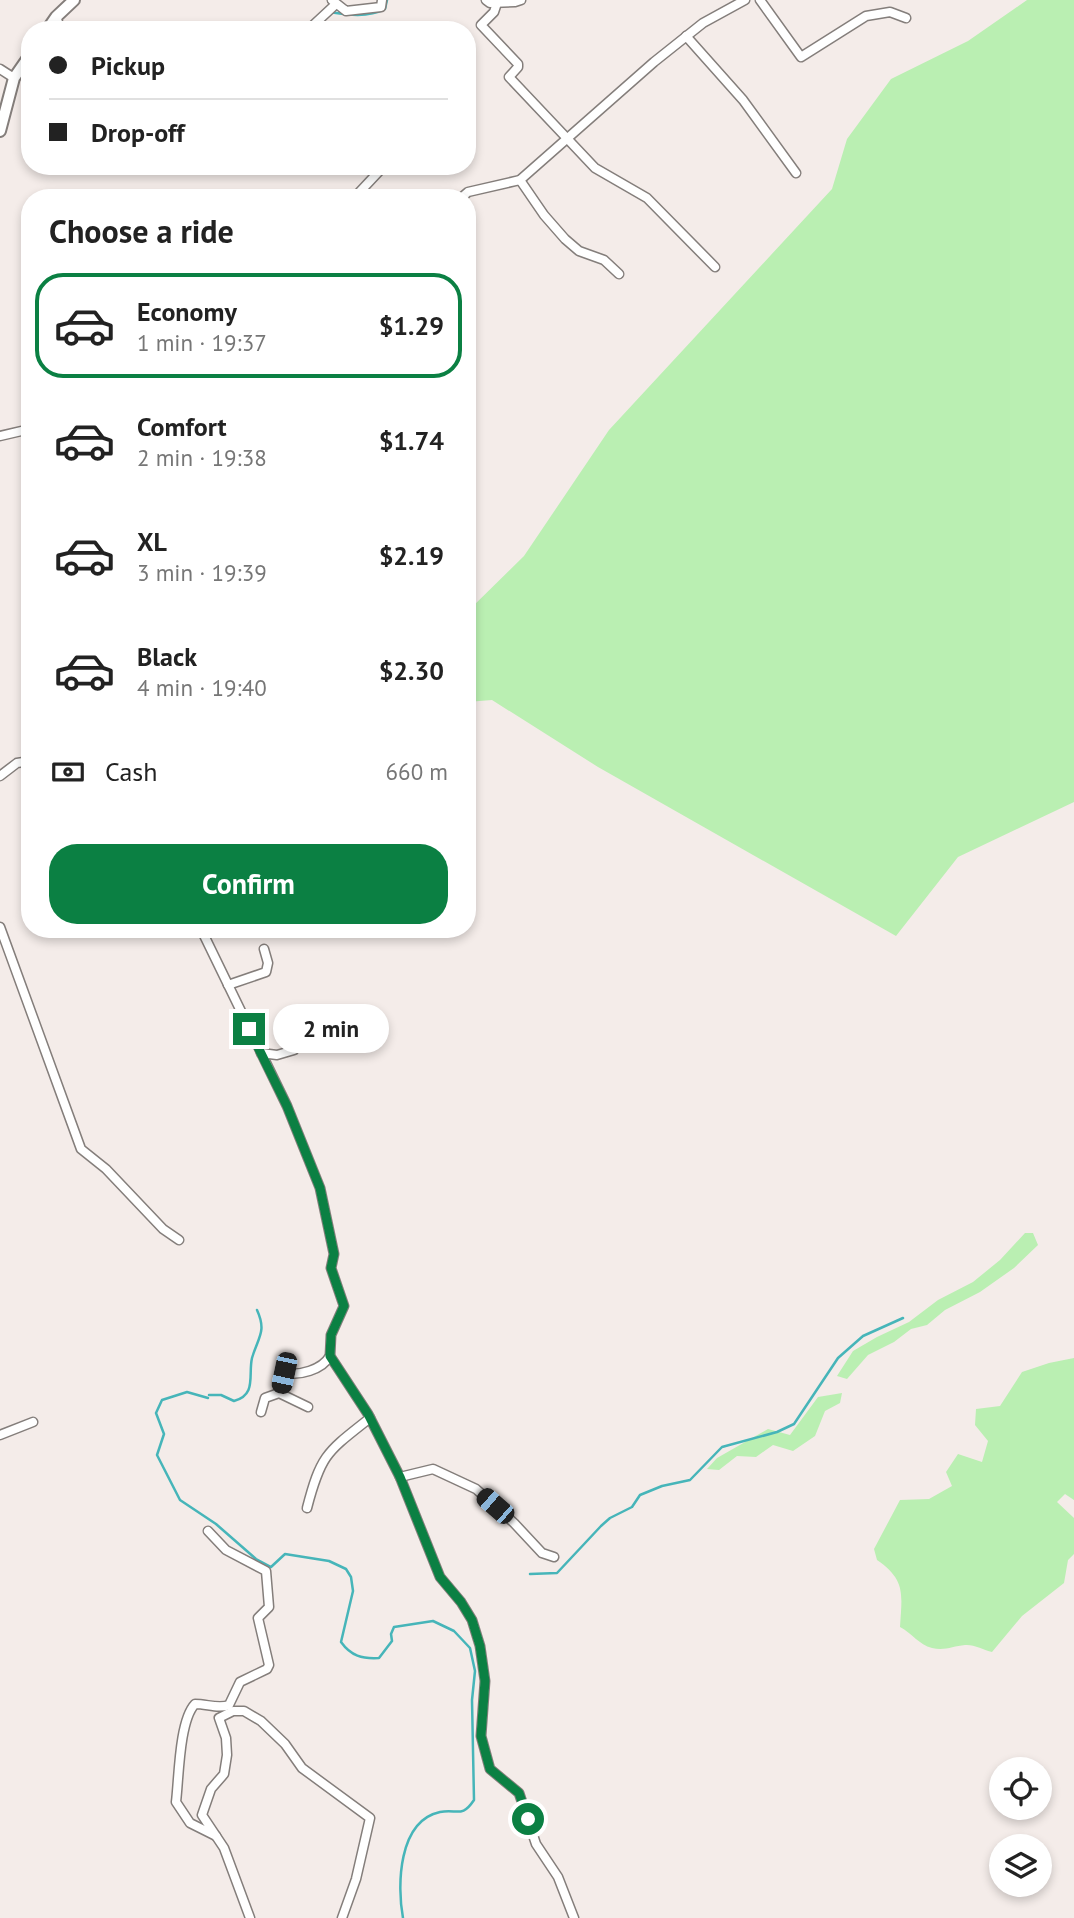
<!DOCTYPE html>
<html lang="en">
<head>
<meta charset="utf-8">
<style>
  :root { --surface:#fff; --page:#f2f2f2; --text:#222; --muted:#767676; --line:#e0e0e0; --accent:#0b8043 }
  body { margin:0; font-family:"PT Sans",sans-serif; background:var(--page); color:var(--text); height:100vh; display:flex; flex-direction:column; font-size:26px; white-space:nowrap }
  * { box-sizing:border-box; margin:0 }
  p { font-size:23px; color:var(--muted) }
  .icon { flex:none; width:38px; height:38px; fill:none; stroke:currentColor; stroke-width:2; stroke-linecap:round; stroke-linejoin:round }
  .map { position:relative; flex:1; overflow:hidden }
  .side { position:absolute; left:21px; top:189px; width:455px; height:749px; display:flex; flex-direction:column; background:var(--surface); border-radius:28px; box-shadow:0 4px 10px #0003 }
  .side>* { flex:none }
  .guide { position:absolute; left:21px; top:21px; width:455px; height:154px; border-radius:28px; box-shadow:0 4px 10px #0003; display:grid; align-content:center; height:154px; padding:0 28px; background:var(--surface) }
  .controls { position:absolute; left:989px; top:1757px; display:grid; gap:14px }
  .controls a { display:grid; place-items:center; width:63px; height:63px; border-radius:50%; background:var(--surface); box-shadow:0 4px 10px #0003; font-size:35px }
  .end { position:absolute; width:32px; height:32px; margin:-16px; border:9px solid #0b8043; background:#fff; box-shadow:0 0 0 4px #fff }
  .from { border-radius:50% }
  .bubble { position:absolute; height:49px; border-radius:24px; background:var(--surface); box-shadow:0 4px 10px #0003; font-size:23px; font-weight:800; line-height:49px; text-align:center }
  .car { position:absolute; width:21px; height:42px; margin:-21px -10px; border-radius:9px; box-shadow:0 0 5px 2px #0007; background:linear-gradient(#222 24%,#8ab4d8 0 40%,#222 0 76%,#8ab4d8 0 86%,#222 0) }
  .guide b { display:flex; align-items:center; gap:24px; height:66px; font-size:26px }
  .guide b+b { border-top:2px solid var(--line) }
  .guide i { width:18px; height:18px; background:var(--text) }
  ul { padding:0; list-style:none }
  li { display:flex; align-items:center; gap:21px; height:105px; margin:0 14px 10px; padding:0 14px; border:4px solid transparent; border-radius:28px }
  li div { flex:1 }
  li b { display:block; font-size:26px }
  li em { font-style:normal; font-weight:800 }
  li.current { border-color:var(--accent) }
  li>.icon { width:63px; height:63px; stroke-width:1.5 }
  h2 { padding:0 28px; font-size:32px; line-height:84px }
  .pay { display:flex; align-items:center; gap:18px; height:77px; padding:0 28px; font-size:26px }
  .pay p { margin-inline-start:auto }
  .cta { display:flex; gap:14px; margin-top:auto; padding:14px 28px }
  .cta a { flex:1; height:80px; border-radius:28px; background:var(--accent); color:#fff; font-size:28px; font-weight:800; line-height:80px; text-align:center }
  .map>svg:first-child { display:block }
  .green { fill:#baefb2 }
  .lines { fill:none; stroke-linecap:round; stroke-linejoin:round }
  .stream { stroke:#46b5b9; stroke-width:2.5 }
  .street-casing { stroke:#847e7b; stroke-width:11 }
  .secondary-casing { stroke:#847e7b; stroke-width:14 }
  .street { stroke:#fff; stroke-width:8 }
  .secondary { stroke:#fff; stroke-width:10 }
  .route { stroke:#0b8043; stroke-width:9 }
</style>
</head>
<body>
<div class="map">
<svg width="1074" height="1918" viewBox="0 0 1074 1918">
  <rect width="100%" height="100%" fill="#f4ece9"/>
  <g class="green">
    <path d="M1027,0h47v802l-116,55 -62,79 -298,-169 -106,-67 -25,2v-90l57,-56 85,-126 223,-241 15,-50 44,-60 77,-38z"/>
    <path d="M1025,1233h8l5,12 -24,23 -34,24 -35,18 -18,15 -16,4 -17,13 -26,13 -21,24 -10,-3 16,-25 24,-14 32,-15 29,-22 35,-18 27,-22z"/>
    <path d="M1074,1358v142l-9,-6 -8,8 17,16v36l-6,6 -4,23 -42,33 -30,36c-8,-2 -19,-8 -27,-7 -12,1 -20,6 -33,3 -13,-3 -20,-15 -32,-21 2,-33 6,-47 -23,-67l-3,-11 26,-49 29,-1 23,-13 -6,-14 12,-18 24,8 6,-21 -13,-16 1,-16 24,-3 22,-34 27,-9z"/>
    <path d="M842,1393l-2,10 -15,8 -10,25 -22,15 -20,-6 -17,12 -19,-1 -18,14 -12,-1 10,-11 51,-29 22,6 28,-38z"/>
  </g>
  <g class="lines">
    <g class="stream">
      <path d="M329,12c19,3 39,6 56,-3l2,-9"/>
      <path d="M301,30l8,-5"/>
      <path d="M209,1395h12l13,6c23,-6 14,-26 18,-43 6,-21 15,-26 5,-48"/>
      <path d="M208,1398l-21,-6 -25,8 -6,13 8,21 -7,21 23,45 36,24 40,35 15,8 14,-13 44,7 17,8 5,8 2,14 -12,51c10,14 21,17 38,16l13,-17 -1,-7 3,-7 39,-6 21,10 16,17 5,23 -3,29 2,100c-12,18 -16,9 -34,12 -42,9 -43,74 -37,106"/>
      <path d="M530,1574l27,-1 44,-47 9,-8 22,-11 8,-12 22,-9 28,-6 32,-33 55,-15 17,-8 44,-66 25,-22 40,-18"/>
    </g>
    <g class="street-casing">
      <g id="street">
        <path d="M332,0l14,11 35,-4 1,-7"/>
        <path d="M486,0l4,3 25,-1 6,-2"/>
        <path d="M760,0l41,57 65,-41 24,-4 16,6"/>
        <path d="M497,3l-3,9 -13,13 37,39v3l-9,10 86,91 52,30 68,69"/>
        <path d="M56,17l5,13"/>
        <path d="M308,30l28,-26"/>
        <path d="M686,36l57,64 53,73"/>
        <path d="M0,69l14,9"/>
        <path d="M520,180l24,35 21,24 14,12 25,9 15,14"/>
        <path d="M354,198l30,-32"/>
        <path d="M461,198l7,-6 52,-12 134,-118 49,-39 42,-23"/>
        <path d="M0,436l30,-7"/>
        <path d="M0,776l17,-13 13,-2"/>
        <path d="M0,927l81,222 25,20 57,60 16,11"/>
        <path d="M201,929l86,177 33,82 14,66 -3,14 13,38 -13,29 -1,21 38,58 32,63 40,100 21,25 11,18 8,26 5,35 -4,55 9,33 29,24 17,51 22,33 16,41"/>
        <path d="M228,985l38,-13 2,-9 -4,-14"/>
        <path d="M261,1053l16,2 17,-5"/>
        <path d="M308,1407l-29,-14 5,-20c15,3 38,-3 46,-17"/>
        <path d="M261,1412l4,-14 14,-5"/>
        <path d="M0,1435l33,-13"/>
        <path d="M400,1477l33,-8 43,20 38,34 28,30 12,4"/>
        <path d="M307,1508c14,-54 20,-56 63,-90"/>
        <path d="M208,1531l18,19 40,21 3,36 -11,11 11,47 -2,4 -27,13 -11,23c-10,4 -22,-1 -34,-1 -16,17 -16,74 -19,98l14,21 26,13"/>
        <path d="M250,1918l-26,-70 -22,-33 9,-26 13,-15 3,-19 -1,-17 -7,-20 14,-7h11l17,10 24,23 17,24 68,50 -14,61 -14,39"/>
      </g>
    </g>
    <g class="secondary-casing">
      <g id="secondary">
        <path d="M47,30l9,-13 18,-17"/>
        <path d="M0,131l14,-53 16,-23"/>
      </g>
    </g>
    <use href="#street" class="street"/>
    <use href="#secondary" class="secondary"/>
  </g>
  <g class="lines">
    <path class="route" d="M249,1029l38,77 33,82 14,66 -3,14 13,38 -13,29 -1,21 38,58 32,63 40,100 21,25 11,18 8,26 5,35 -4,55 9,33 29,24 9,26"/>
  </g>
</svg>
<div class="controls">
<a><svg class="icon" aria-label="locate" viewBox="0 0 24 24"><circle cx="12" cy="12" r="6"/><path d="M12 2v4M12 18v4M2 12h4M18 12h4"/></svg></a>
<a><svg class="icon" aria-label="layers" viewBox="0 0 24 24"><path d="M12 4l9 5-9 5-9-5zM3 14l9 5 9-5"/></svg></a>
</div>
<i class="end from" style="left:528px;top:1819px"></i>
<i class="end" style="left:249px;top:1029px"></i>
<div class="bubble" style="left:273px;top:1004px;width:116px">2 min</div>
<i class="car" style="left:284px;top:1373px;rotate:192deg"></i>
<i class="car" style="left:495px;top:1506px;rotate:311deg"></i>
<div class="guide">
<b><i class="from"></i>Pickup</b>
<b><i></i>Drop-off</b>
</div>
<section class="side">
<h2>Choose a ride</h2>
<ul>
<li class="current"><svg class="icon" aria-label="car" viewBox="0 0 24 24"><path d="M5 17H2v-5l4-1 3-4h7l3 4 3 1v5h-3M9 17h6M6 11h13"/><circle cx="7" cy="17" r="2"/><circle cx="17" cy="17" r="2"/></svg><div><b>Economy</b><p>1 min · 19:37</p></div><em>$1.29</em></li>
<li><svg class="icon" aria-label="car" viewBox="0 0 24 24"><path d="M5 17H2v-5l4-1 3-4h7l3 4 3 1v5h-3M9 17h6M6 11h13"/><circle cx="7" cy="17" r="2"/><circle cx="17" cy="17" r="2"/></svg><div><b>Comfort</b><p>2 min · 19:38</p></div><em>$1.74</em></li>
<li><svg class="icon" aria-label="car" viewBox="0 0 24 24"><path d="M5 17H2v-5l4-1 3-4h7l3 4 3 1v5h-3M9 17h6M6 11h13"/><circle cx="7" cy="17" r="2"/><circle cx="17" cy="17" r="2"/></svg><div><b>XL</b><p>3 min · 19:39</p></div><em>$2.19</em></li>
<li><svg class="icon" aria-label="car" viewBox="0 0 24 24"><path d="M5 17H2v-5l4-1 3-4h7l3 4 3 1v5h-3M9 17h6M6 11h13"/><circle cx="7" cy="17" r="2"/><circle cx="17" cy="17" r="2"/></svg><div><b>Black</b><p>4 min · 19:40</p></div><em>$2.30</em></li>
</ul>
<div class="pay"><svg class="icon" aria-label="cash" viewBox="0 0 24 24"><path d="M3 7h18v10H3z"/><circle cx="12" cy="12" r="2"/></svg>Cash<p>660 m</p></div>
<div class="cta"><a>Confirm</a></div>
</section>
</div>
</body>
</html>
